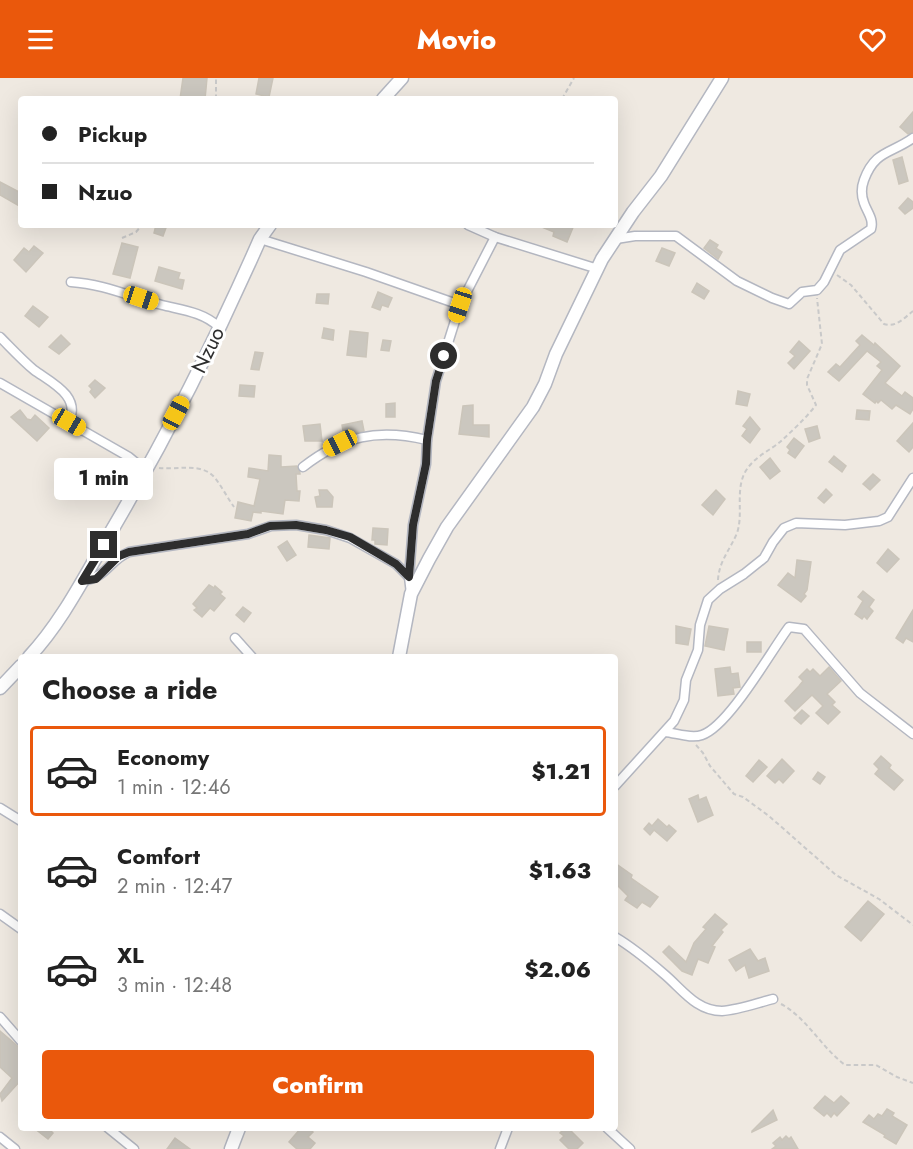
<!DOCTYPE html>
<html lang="en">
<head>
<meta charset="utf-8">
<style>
  :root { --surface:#fff; --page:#f2f2f2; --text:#222; --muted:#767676; --line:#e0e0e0; --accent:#ea580c }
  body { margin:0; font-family:Jost,sans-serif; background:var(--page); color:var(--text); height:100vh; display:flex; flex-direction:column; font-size:22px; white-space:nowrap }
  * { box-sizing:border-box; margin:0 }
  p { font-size:20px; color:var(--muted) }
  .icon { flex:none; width:33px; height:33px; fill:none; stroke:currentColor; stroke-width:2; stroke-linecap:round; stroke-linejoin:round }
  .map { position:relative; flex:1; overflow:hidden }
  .side { position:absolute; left:18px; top:576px; width:600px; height:477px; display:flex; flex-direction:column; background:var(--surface); border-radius:6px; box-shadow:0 6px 24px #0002 }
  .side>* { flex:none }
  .hud { position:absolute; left:18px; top:18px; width:600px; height:132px; border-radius:6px; box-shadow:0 6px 24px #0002; display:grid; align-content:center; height:132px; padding:0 24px; background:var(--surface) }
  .end { position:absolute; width:27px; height:27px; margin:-14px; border:8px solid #2e2e2e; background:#fff; box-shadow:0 0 0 3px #fff }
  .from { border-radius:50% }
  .bubble { position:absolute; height:42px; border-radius:6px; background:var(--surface); box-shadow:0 6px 24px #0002; font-size:20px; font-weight:800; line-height:42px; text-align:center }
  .car { position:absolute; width:18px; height:36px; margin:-18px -9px; border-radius:8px; box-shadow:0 0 4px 2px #0007; background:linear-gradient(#f5c518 24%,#345 0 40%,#f5c518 0 76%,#345 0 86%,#f5c518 0) }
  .hud b { display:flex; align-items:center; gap:21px; height:57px; font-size:22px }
  .hud b+b { border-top:2px solid var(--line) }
  .hud i { width:15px; height:15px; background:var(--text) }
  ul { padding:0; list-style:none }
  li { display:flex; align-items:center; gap:18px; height:90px; margin:0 12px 9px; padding:0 12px; border:3px solid transparent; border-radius:6px }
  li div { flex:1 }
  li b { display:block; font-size:22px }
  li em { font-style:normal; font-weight:800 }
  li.on { border-color:var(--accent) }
  li>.icon { width:54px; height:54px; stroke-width:1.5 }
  h2 { padding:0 24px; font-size:27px; line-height:72px }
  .action { display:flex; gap:12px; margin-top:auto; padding:12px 24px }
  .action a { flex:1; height:69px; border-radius:6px; background:var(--accent); color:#fff; font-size:24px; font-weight:800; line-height:69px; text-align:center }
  header { display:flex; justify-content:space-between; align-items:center; height:78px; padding:0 24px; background:var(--accent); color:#fff; font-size:27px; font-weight:800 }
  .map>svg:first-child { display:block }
  .building { fill:#cbc7bf; stroke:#cbc5ba; stroke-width:1.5 }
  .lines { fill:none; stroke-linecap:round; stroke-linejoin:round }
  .street-casing { stroke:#b4b7c1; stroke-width:11 }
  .secondary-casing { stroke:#b4b7c1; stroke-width:15 }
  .path { stroke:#c9c9c9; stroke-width:2; stroke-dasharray:4.5 3; stroke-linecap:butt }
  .street { stroke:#fff; stroke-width:8 }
  .secondary { stroke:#fff; stroke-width:12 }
  .route { stroke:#2e2e2e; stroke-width:8 }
  .labels { text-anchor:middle; stroke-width:6; stroke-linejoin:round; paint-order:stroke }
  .street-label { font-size:21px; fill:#2e2e2e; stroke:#fff }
</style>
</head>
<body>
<header><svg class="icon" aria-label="menu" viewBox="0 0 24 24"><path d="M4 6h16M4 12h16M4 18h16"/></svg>Movio<svg class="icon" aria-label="heart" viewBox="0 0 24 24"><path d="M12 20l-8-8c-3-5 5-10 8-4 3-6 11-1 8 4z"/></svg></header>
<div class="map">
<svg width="913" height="1071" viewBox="0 0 913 1071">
  <rect width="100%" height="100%" fill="#efe9e1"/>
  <g class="building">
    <path d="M183,0h24l-2,21h-25z"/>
    <path d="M259,0h14l-4,19 -13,-3z"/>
    <path d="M913,34v20l-5,2 -8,-7z"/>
    <path d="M902,79l6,24 -9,3 -6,-24z"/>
    <path d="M0,104l21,11v14l-21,-12z"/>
    <path d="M908,120l5,4v6l-8,6 -6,-6z"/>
    <path d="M156,147h11l-4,11 -9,-3z"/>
    <path d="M537,147h37l-7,17 -14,-6 1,-4z"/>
    <path d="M710,162l8,5 -2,3 6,4 -4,7 -14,-11z"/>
    <path d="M122,165l16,4 -8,31 -17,-4z"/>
    <path d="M34,168l9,7 -17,19 -12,-12 10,-12 5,4z"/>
    <path d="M662,170l13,5 -6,13 -13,-5z"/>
    <path d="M159,189l21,6 -2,6 6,1 -2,9 -27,-8z"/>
    <path d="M697,205l12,8 -5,8 -12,-7z"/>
    <path d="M378,214l14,6 -4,9 -6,-2 -2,5 -8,-3z"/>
    <path d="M317,216h12l-1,10 -12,-1z"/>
    <path d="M33,228l15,11 -9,10 -14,-11z"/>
    <path d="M324,250l10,2 -1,10 -11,-2z"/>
    <path d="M350,253l18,2 -2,24 -19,-2z"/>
    <path d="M61,257l9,9 -11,10 -10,-7z"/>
    <path d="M862,257l12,10 1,-2 25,23 -15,17 17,13 3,-4 8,6v11l-3,5 -14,-9 -4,4 -11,-9 -3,3 -2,-2 -1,2 -12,-9 19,-24 -5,-4 4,-4 -14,-11 -28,30 -11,-9 8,-8 4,3 20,-22 -4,-4z"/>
    <path d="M383,262l8,1 -2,10 -8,-1z"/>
    <path d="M799,263l11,10 -16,18 -6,-6 7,-7 -5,-4z"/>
    <path d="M255,274l8,1 -4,17 -8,-1z"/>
    <path d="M95,302l10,8 -10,10 -5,-6 2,-3 -3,-3z"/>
    <path d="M240,307l15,1 -1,11 -15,-1z"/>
    <path d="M738,313l12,3 -3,12 -11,-2z"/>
    <path d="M395,325v14h-9v-13z"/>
    <path d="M473,327v20h16v12l-30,-3 4,-28z"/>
    <path d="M20,332l7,9 4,1 4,-5 14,13 -12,13 -26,-24z"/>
    <path d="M857,332l13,1 -1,9 -13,-1z"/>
    <path d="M750,339l10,12 -10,14 -8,-7 5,-7 -4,-3z"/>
    <path d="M362,343l2,10 -20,5 -2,-11z"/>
    <path d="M913,345v24l-4,5 -12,-11z"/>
    <path d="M320,346l2,17h-17l-2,-15z"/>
    <path d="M817,348l3,12 -11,4 -4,-13z"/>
    <path d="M794,360l10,8 -9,12 -7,-5 2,-3 -3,-3z"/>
    <path d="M269,377l12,1v11l16,-1 3,7v1h-4l1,17h3l-1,10 -14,-1 -2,14 -22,-3v2l-8,-1 -2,9 -16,-3 3,-16 16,4 6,-27 -12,-2 1,-9 19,3z"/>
    <path d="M834,378l12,10 -4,6 -13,-10z"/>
    <path d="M770,380l10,13 -10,8 -10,-12z"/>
    <path d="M873,396l7,6 -10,10 -7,-6z"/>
    <path d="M826,411l6,6 -8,8 -6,-5z"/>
    <path d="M319,412h8l6,7 -1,10h-15l-2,-10 5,-1z"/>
    <path d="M716,412l9,9 -12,16 -11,-10z"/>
    <path d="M373,450l15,1 -1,16 -12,-1v-4h-3z"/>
    <path d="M309,457l21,3 -1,11 -21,-2z"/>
    <path d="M287,463l9,14 -9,6 -9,-14z"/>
    <path d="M888,471l11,10 -12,13 -10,-9z"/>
    <path d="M797,482l14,2 -4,28 -3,4 2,2 -5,6 -23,-17 10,-12 7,5z"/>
    <path d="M209,507l5,3 1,-2 7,6 -2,2 5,4 -11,13 -4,-3 -8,9 -8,-7 3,-2 -4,-4z"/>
    <path d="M863,513l11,9 -5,7 4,4 -6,8 -3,-3 -2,3 -7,-5 8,-13 -5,-4z"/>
    <path d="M243,529l8,6 -7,9 -8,-7z"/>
    <path d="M913,532v32l-7,-4 -3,5 -7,-5z"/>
    <path d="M676,548l15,3 -3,16 -12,-2z"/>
    <path d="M709,548l19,3 -4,21 -19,-4z"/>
    <rect x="747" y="564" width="14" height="10"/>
    <path d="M730,589l1,7 7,-1 2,14 -7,1 1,6 -16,2 -3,-27z"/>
    <path d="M829,589l12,14 -14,13 8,8 -3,3 8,7 -12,12 -12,-11 7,-7 -11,-11 -17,16 -10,-10 14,-15 4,-5 -4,-4 8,-8 3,3 3,-3 7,7z"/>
    <path d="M802,632l7,6 -8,8 -7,-6z"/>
    <path d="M881,678l10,9 -2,3 14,12 -9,10 -19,-16 4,-5 -5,-5z"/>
    <path d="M782,681l12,12 -11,12 -4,-4 -4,4 -8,-7z"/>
    <path d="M759,682l8,7 -14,15 -7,-6z"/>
    <path d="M818,694l7,5 -5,7 -7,-5z"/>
    <path d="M698,717l1,5 7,-3 7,18 -15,7 -9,-23z"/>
    <path d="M658,741l9,8 2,-2 7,6 -9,10 -13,-11 -4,5 -6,-6 5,-6 3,3z"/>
    <path d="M615,785l17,12 -1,3 27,19 -8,10 -8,-5 -5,6 -12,-8 3,-4 -13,-13z"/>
    <path d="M868,823l16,13 -23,27 -16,-14z"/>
    <path d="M715,836l12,10 -6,6 2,2 -11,14 3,1 -7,16 -10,-4 -6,16 -10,-4 -19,-19 6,-6 17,16 8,-19 12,-14 -3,-2z"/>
    <path d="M750,871l8,12 7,-3 4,13 -20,7 -4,-13 -9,6 -7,-11z"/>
    <path d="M0,953l21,18v31l-19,21 -2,-7 12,-16 -12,-11z"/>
    <path d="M825,1018l9,7 7,-7 8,7 -12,13 -3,-3 -3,4 -4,-4 -3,3 -10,-8z"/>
    <path d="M887,1031l7,4 -2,3 15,9 -11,19 -12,-7 1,-2 -22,-13 6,-7 5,4 4,-5 4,2z"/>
    <path d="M773,1032l4,10 -25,12v-1z"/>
    <path d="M34,1050h14l5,5 -5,6z"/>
    <path d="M301,1050h7l5,4 -5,5 7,6 -5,6h-13l-8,-7z"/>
    <path d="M565,1050h3l15,15 -6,6h-8l-9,-9 4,-4 -4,-3z"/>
    <path d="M786,1058l3,3 2,-2 7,12h-26l4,-3 -3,-3 7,-6 2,3z"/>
    <path d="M175,1060l15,11h-23z"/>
  </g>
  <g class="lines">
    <g class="street-casing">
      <g id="street">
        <path d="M468,147l27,12 103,32"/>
        <path d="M260,161l106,33 94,33"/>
        <path d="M616,161l19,-3h41l61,45 35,17 17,6 13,-12 15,-2 7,-8 16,-32 31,-21c3,-10 -4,-17 -7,-26 -3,-8 -3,-15 0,-23 11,-30 27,-26 49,-42"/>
        <path d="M71,204c33,2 60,15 91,23 20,5 41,7 57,22"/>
        <path d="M0,259c11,11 22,23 34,33 18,13 47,26 35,52"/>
        <path d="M0,305l129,74 16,13"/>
        <path d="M303,389c40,-31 74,-39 124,-27"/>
        <path d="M82,503c26,-4 26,-20 47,-29l119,-18 23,-8 25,-1 30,5 24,8 46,26 13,13"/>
        <path d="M411,516l-2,-17 4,-52 13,-61 1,-24 9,-59 24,-76 35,-68"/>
        <path d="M235,560l17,19"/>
        <path d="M665,654c11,1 26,7 37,3 27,-9 69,-84 87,-108l15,2 56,64 53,41"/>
        <path d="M615,708l59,-65 10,-21 2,-20 12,-30 2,-25 8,-25 12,-11 24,-15 20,-16 9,-16 11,-14 12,-5 49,2 34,-4 9,-4 25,-39"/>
        <path d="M0,730l21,13"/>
        <path d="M0,836l21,15"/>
        <path d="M615,859c17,10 34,24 49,37 18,15 32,37 58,37 16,-1 35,-8 51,-12"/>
        <path d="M0,939l21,24"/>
        <path d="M108,1050l26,21"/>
        <path d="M607,1050l23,21"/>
        <path d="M0,1059l15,12"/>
        <path d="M500,1071l8,-21"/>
      </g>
    </g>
    <g class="secondary-casing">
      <g id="secondary">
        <path d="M383,21l19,-21"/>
        <path d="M29,579c30,-32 51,-72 73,-110 59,-99 112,-203 158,-308l10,-14"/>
        <path d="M399,579l12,-63 18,-35 18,-32 86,-120 12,-23 11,-30 46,-95 31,-47 28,-36 61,-98"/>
        <path d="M0,610l21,-22"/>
        <path d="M231,1071l8,-21"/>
      </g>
    </g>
    <g class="path">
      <path d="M216,21v-21"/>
      <path d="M562,21l12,-21"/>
      <path d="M122,160l14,-6 6,-7"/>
      <path d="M837,197l14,10 33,39c12,4 20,-6 29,-13"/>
      <path d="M159,390c18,2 43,-6 56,10 7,9 12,19 19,29"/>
      <path d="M718,502c1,-19 12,-30 19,-47 7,-20 -3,-45 10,-64 8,-12 23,-19 33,-27 12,-11 26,-24 36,-37l-9,-20v-6l15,-35 -5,-46"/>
      <path d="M696,667l7,8 7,13 24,28 9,3 26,19 67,59 43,24 34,26"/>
      <path d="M781,926c26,14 40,43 64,61h31l21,12 16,6"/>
    </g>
    <use href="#street" class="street"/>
    <use href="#secondary" class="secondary"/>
  </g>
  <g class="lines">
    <path class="route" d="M104,467l-22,36 14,-2 23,-23 10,-4 119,-18 22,-8 26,-1 30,5 24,7 46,27 13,13 4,-52 13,-61 1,-24 9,-59 8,-25"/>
  </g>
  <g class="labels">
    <g class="street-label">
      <text transform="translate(208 272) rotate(-64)" y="7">Nzuo</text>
    </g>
  </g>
</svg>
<i class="end from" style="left:444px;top:278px"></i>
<i class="end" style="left:104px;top:467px"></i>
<div class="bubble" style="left:54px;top:380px;width:99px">1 min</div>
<i class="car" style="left:141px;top:220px;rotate:108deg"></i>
<i class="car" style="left:460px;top:227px;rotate:198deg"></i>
<i class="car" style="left:176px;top:335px;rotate:28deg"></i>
<i class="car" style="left:69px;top:344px;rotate:120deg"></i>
<i class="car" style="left:340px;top:365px;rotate:243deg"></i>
<div class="hud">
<b><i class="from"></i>Pickup</b>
<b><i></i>Nzuo</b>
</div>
<section class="side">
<h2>Choose a ride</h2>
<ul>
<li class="on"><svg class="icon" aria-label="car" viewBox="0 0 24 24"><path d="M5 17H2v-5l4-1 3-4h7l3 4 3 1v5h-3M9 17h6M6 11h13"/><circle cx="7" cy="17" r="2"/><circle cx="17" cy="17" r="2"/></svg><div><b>Economy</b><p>1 min · 12:46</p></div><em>$1.21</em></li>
<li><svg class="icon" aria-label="car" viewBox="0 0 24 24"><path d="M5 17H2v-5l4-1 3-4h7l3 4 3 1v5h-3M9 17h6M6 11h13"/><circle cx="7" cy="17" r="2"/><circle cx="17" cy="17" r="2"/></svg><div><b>Comfort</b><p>2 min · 12:47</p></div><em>$1.63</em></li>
<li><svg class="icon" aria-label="car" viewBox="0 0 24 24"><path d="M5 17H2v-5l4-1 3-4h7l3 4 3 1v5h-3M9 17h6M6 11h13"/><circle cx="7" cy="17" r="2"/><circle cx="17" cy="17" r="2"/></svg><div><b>XL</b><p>3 min · 12:48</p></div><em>$2.06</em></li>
</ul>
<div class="action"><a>Confirm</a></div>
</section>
</div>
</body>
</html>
